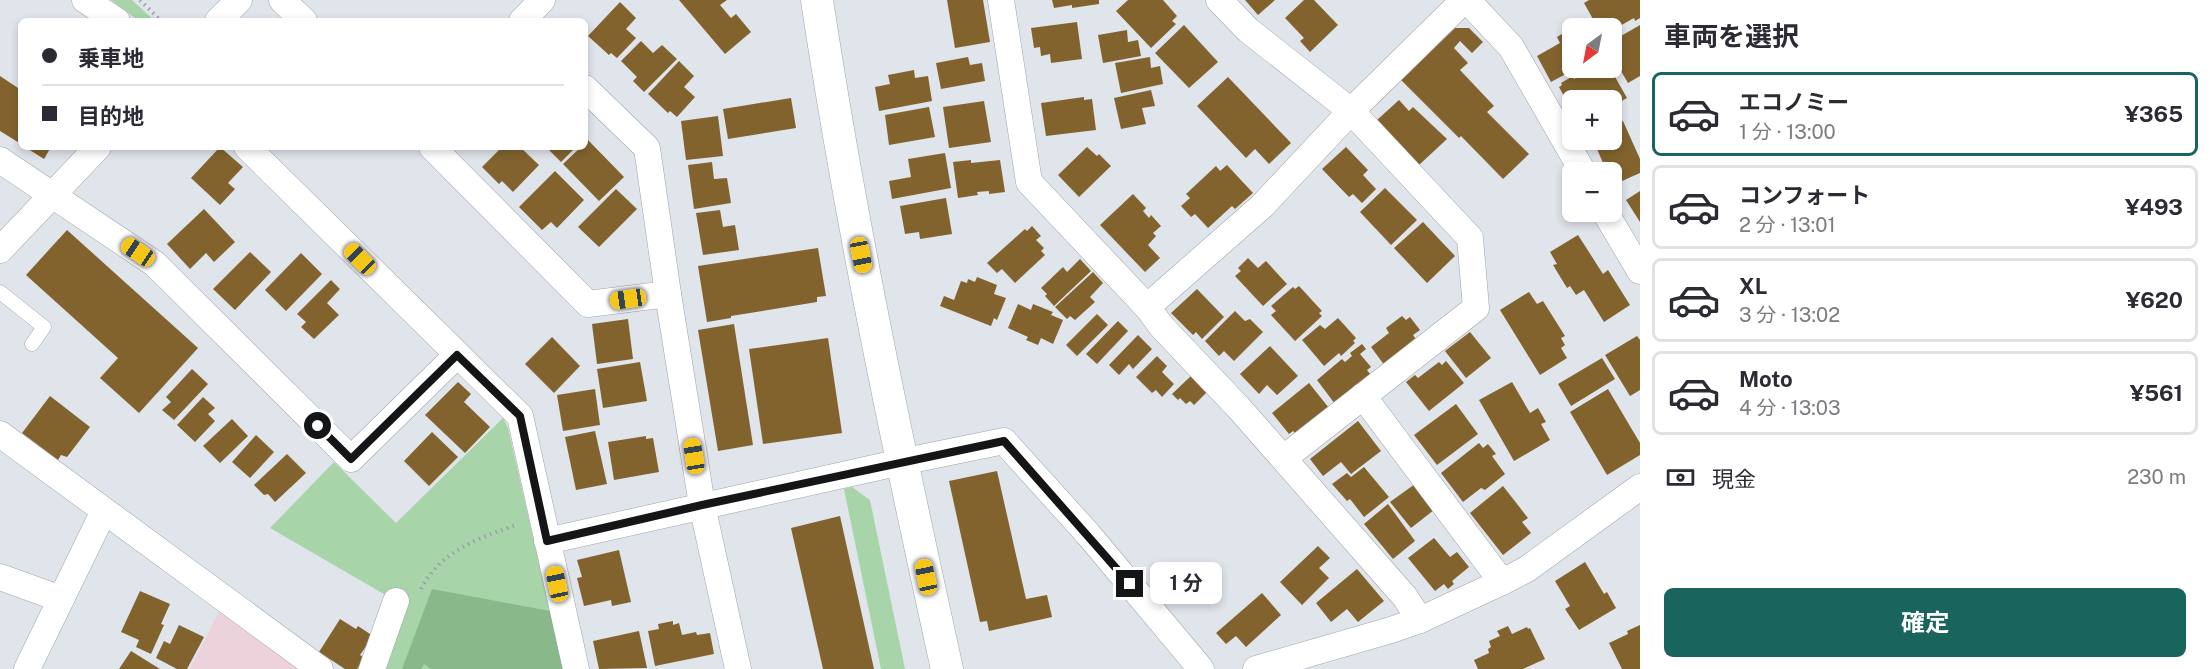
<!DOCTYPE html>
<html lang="ja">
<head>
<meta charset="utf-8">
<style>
  :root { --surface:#fff; --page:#f2f2f3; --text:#2b2b33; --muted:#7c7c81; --line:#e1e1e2; --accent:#19645d }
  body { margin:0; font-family:"Public Sans","Noto Sans JP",sans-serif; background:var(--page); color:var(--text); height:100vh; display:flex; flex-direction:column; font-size:22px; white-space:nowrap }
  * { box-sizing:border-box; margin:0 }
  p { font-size:20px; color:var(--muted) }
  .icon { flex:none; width:33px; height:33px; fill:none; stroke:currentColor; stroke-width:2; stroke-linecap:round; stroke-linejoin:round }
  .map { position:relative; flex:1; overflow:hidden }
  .drawer { display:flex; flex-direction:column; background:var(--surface); width:570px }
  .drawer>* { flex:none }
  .hud { position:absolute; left:18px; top:18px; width:570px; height:132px; border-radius:9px; box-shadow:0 3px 9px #0003; display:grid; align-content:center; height:132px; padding:0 24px; background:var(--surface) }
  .needle { width:39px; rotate:212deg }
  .buttons { position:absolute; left:1562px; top:18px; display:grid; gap:12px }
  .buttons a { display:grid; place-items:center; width:60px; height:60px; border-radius:9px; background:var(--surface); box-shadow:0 3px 9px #0003; font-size:30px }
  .end { position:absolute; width:27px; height:27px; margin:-14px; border:8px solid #131517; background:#fff; box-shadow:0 0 0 3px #fff }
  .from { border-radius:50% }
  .bubble { position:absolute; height:42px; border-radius:9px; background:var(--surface); box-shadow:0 3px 9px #0003; font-size:20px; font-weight:700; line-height:42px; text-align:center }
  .car { position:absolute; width:18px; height:36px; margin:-18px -9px; border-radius:8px; box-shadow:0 0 4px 2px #0007; background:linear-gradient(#f5c518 24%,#345 0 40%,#f5c518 0 76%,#345 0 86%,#f5c518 0) }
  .hud b { display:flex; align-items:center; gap:21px; height:57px; font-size:22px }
  .hud b+b { border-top:2px solid var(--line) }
  .hud i { width:15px; height:15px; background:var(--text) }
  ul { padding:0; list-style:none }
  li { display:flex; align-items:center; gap:18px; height:84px; margin:0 12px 9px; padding:0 12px; border:3px solid var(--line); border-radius:9px }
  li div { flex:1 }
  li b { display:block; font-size:22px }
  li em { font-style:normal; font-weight:700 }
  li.current { border-color:var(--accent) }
  li>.icon { width:54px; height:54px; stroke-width:1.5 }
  h2 { padding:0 24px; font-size:27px; line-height:72px }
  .pay { display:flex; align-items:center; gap:15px; height:66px; padding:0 24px; font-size:22px }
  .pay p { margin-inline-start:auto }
  .button { display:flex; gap:12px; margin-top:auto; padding:12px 24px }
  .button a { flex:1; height:69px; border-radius:9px; background:var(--accent); color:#fff; font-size:24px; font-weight:700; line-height:69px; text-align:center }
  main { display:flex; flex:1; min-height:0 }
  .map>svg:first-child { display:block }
  .education { fill:#ecd3db }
  .green { fill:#a7d5a9 }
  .forest { fill:#89b88b }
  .building { fill:#82632e }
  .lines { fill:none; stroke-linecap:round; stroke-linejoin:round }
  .service-casing { stroke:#a0a4a9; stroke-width:15 }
  .minor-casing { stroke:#a0a4a9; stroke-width:27 }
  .tertiary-casing { stroke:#a0a4a9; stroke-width:33 }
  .path { stroke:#9c9fa5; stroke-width:4; stroke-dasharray:1.5 4.5; stroke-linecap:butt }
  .service { stroke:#fff; stroke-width:14 }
  .minor { stroke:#fff; stroke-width:26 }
  .tertiary { stroke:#fff; stroke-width:32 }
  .route { stroke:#131517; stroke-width:8 }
</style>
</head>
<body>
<main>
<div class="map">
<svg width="1640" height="669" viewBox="0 0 1640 669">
  <rect width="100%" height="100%" fill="#e0e4eb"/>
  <path class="education" d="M221,607l81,62h-112z"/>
  <g class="green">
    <path d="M111,0h21l23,21h-16z"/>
    <path d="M503,418l5,10 55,241h-183l9,-72 -119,-69 64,-66 62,61z"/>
    <path d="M852,487l18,13 35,169h-24l-37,-180z"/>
  </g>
  <path class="forest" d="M432,589l118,22 13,58h-132l-7,-5 -3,5h-19z"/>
  <g class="building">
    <path d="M679,0h48l-7,5 11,13 5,-4 15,18 -26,22z"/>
    <path d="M947,0h36l7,42 -35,6z"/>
    <path d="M1052,0h47v4l-27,4v-3l-18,3z"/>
    <path d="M1128,0h35l14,16 -5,5 4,3 -25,24 -35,-37z"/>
    <path d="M1245,0h30l-17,15z"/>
    <path d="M1304,0h10l24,25 -28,27 -10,-11 4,-3 -19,-20z"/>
    <path d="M1589,0h51v18l-5,3 -1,-3 -23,13v-3h-13l-14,-25z"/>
    <path d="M620,2l16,16 -10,11 10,9 -19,20 -6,-5 -2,2 -21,-19z"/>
    <path d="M1077,22l5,37 -31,4 -1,-9 -9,2 -1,-9 -6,1 -3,-20z"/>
    <path d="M1184,25l34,37 -29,26 -34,-35z"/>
    <path d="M1640,25v51l-12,7 -17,-29 8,-5 -5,-9z"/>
    <path d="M1455,28h14l14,14 -11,11 -12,-12 -6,7 14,15 -8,7 34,36 -7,6 42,42 -26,25 -42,-43 -2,2 -58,-58z"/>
    <path d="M1570,29h2v39h5l-26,14 -14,-26 23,-13 -3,-6z"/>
    <path d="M1127,30l1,12 10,-2 3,16 -38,7 -5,-28z"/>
    <path d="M641,41l12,12 9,-8 15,14 -33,33 -11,-11 4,-4 -16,-16z"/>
    <path d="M968,57l2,8 12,-2 3,18 -44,8 -5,-26z"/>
    <path d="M1150,57l1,11 9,-2 3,18 -42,9 -6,-30z"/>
    <path d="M679,61l15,15 -10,11 11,10 -18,20 -7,-6 -2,2 -20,-19z"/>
    <path d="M1593,68h17l17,30 -16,9v-7h-39v11l-13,-24 3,-2 -1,-2 12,-7 1,3z"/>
    <path d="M914,70l1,8 13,-2 4,25 -53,10 -4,-24 15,-3 -2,-9z"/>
    <path d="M0,76l21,14v54l-21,-13z"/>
    <path d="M1228,77l63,66 -22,21 -14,-15 -9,9 -49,-52z"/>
    <path d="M1151,90l4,16 -13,2 4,16 -25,5 -7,-31z"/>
    <path d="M1084,97v3l8,-1 4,31 -50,6 -5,-33z"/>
    <path d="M791,98l5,30 -68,11 -5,-30z"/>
    <path d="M1399,100l10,11 4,-4 34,32 -28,26 -42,-45z"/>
    <path d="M984,101l7,41 -42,6 -6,-41z"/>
    <path d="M929,107l6,30 -46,8 -4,-30z"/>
    <path d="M718,116l5,40 -37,4 -5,-39z"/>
    <path d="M1623,121l17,38v14l-27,12 -2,-13h-4l-14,-32h18v-14z"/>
    <path d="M588,140l36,37 -25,24 -36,-37 18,-17h4v-4z"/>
    <path d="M25,147h26l-7,12z"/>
    <path d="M220,147l23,20 -15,16 7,6 -15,16 -29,-27z"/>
    <path d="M502,147h18l19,18 -26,27 -11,-11 -3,3 -17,-17z"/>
    <path d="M546,147h30l-15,15z"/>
    <path d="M1087,147l10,9 2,-2 12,12 -32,31 -21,-22z"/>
    <path d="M1346,147l22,23 -5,5 13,14 -14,14 -9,-9 -4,3 -27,-28z"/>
    <path d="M945,153l6,35 -59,11 -3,-18 22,-4 -3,-18z"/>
    <path d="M971,160v3l29,-3 5,32 -16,2v-3l-12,1 1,3 -20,3 -5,-36z"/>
    <path d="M712,162l2,17 13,-1 4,25 -37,6 -6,-44z"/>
    <path d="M1227,165l26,28 -18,16 -3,-3 -24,22 -13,-14 -4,3 -10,-11 9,-8 -4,-4 30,-28 4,5z"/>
    <path d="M555,171l29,29 -27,28 -6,-6 -9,8 -23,-23z"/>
    <path d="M1385,188l32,32 -26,25 -31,-33z"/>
    <path d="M616,189l21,20 -38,38 -21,-20z"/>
    <path d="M1640,191v31l-14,-22z"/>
    <path d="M1133,194l13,14 -3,3 6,7 2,-3 10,11 -8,7 3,3 -8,9 12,13 -15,14 -45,-47z"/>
    <path d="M946,198l6,36 -32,5 -1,-7 -14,2 -5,-28z"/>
    <path d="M204,209l31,33 -21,20 -8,-9 -16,16 -23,-25z"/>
    <path d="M720,210l3,17 12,-2 4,25 -36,5 -7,-42z"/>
    <path d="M1423,222l32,34 -28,27 -33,-35z"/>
    <path d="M1032,226l9,10 -5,4 8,8 -3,3 4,4 -30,28 -13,-14 -5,4 -10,-10 38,-34 2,2z"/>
    <path d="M67,230l131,118 -59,65 -39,-35 18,-20 -92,-83z"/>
    <path d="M1578,235l25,39 5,-4 22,35 -26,17 -20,-32 -8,5 -6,-9 -3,2 -14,-23 4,-1 -7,-12z"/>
    <path d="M818,248l8,48 -9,1v5l-86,14v2l-24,4 -9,-56z"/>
    <path d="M250,252l21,20 -36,38 -22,-21z"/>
    <path d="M301,253l21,21 -36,37 -21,-21z"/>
    <path d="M1248,258l10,10 8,-7 21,23 -24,22 -28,-30 6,-5 -3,-3z"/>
    <path d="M1080,259l11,12 -37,35 -9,-10 2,-2 -6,-6 22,-21 4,5z"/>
    <path d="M1093,272l10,11 -13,14 5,5 -20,18 -5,-4 -3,3 -12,-12z"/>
    <path d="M977,277l20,8 -3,9 12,4 -9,22 -3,-2 -3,8 -51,-20 4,-10 10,4 7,-19 6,2 1,-4 7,3z"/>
    <path d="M331,280l9,9 -13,14 12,12 -25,24 -13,-12 5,-5 -9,-8z"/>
    <path d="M1299,286l23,25 -3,2 3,3 -27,25 -24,-26 5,-4 -5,-5 22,-19 2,2z"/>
    <path d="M1197,289l27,28 -22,22 -6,-7 -3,3 -22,-22z"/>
    <path d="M1529,292l8,12 6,-3 22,35 -4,2 4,7 -4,3 6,10 -27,17 -40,-65z"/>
    <path d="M1018,304l13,6 2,-6 20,8 -2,3 12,5 -10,24 -12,-6 -3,7 -12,-5 2,-3 -20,-9z"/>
    <path d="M1235,311l10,10 5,-2 13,13 -29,29 -10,-10 -5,5 -14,-15z"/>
    <path d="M1097,314l11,11 -31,31 -11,-11z"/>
    <path d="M1402,316l4,4 4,-3 10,13 -7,5 4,6 -32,25 -14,-19 18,-14 -3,-5z"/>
    <path d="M1338,318l18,20 -3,3 2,2 -14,13 -2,-3 -15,13 -22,-26 18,-15 5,4z"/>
    <path d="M628,319l5,40 -36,5 -5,-40z"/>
    <path d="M1118,321l10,10 -31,33 -11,-10z"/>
    <path d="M734,324l19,121 -35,6 -20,-121z"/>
    <path d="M1470,332l21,26 -25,20 -21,-27z"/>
    <path d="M1138,335l14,14 -19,20 -4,-5 -10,11 -10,-10z"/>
    <path d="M1637,336l3,4v50l-10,6 -25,-41z"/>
    <path d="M552,337l28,29 -26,27 -29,-29z"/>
    <path d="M828,338l14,95 -79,11 -14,-95z"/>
    <path d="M1362,344l4,5 -6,5 11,13 -4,3 3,4 -35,30 -18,-24 25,-21 3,3 7,-6 -2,-3z"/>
    <path d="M1270,346l28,30 -21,19 -10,-10 -8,9 -19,-20z"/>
    <path d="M1157,356l10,10 -5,6 12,12 -12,13 -6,-7 -4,3 -16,-16z"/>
    <path d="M1602,358l13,21 -44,27 -13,-22z"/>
    <path d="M1446,361l18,22 -35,28 -23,-29 9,-7 3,3 21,-16 3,3z"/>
    <path d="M640,362l7,39 -44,7 -6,-39z"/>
    <path d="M192,369l16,15 -34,36 -12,-10 9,-8 -5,-5z"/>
    <path d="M1192,375l15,17 -13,13 -4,-4 -4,3 -6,-6 -2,2 -6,-6z"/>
    <path d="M458,382l13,12 -7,8 26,25 -25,26 -40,-38z"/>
    <path d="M1512,382l18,31 8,-5 8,14 -5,2 9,16 -36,21 -35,-61z"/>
    <path d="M1309,383l20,25 -33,26 -3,-3 -4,3 -17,-21z"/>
    <path d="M595,389l5,36 -37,6 -6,-36z"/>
    <path d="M1608,389l32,54v12l-33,20 -37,-63z"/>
    <path d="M50,396l40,31 -23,30 -6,-2 -3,5 -36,-27z"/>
    <path d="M203,397l12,11 -7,6 7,7 -20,21 -18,-17z"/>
    <path d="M1456,404l22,30 -41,31 -23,-30z"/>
    <path d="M232,419l16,17 -28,27 -17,-17z"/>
    <path d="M1358,421l23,30 -30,23 -10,-12 -18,14 -13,-17z"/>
    <path d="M595,431l12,53 -31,6 -11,-53z"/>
    <path d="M432,432l26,25 -29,29 -25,-25z"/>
    <path d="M256,435l18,17 -24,26 -18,-16z"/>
    <path d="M646,436v3l7,-1 6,34 -45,8 -6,-38z"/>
    <path d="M1479,443l4,5 5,-4 8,10 -4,2 13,18 -20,16 -4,-2 -18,14 -22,-29z"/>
    <path d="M287,454l19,19 -31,29 -7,-8 -4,1 -10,-10z"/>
    <path d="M1364,467l25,30 -25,20 -14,-18 -3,2 -15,-17 15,-11 4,4z"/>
    <path d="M997,471l29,128 21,-4 5,22 -63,14 -2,-10 -7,1 -31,-141z"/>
    <path d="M1415,484l19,26 -23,18 -21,-26z"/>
    <path d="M1503,486l25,32 -6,4 9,11 -28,22 -33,-42z"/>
    <path d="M1388,504l27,37 -22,18 -29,-35z"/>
    <path d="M840,516l34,153h-51l-32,-141z"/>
    <path d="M1434,538l16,19 7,-5 12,15 -17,14 2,3 -6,5 -4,-5 -9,7 -27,-33z"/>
    <path d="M1318,546l12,12 -11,10 10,10 -27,27 -22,-23z"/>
    <path d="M619,550l12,52 -19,4 -1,-6 -27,6 -7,-28 5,-1 -5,-17z"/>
    <path d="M1585,562l19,32 3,-2 9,16 -37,22 -14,-21 5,-3 -15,-25z"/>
    <path d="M1357,569l27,32 -26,21 -11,-13 -16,13 -15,-19z"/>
    <path d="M140,591l30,13 -9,20 3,1 -13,29 -15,-7 3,-7 -18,-8z"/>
    <path d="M1262,593l19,22 -35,32 -10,-11 -10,8 -10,-11z"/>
    <path d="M340,619l16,10 2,-3 15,10 -13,19 4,3 -7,11h-12l-26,-17z"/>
    <path d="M673,621v4l6,-2 3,12 14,-3 1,3 13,-2 4,21 -59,12 -7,-35 11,-2 -1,-5z"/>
    <path d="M179,625l25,12 -17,32h-10l-21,-11 8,-17 6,3z"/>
    <path d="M1640,625v44h-18l-13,-26 19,-9 -1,-3z"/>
    <path d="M1508,626l4,8 15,-7 1,2 2,-1 15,31 -22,10h-45l-4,-9 15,-7 -1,-4 3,-2 -2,-6 11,-5 -3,-5z"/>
    <path d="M639,631l8,37 -48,1 -6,-28z"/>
    <path d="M131,651l29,18h-41z"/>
  </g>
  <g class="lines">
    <g class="service-casing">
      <path id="service" d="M0,292l44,35 -12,17"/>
    </g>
    <g class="minor-casing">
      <g id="minor">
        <path d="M85,0l32,21"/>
        <path d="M282,0l22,21"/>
        <path d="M1001,0l28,182 118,125 15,20 76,80 167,190 15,23"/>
        <path d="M1219,0l29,30 103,81 113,-111"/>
        <path d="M1467,0l44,47 72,125"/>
        <path d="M218,21l21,-21"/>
        <path d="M522,21l20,-21"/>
        <path d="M585,88l62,60 21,146"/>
        <path d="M247,147l273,269 56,253"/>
        <path d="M432,147l156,157 80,-10 34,211 36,164"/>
        <path d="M0,160l155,104 196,195 106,-104"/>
        <path d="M1605,212l35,59"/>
        <path d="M0,250l98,-103"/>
        <path d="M1147,307l115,-101 89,-95 119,127 6,70 -192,150"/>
        <path d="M1363,396l139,186"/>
        <path d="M0,434l320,235"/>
        <path d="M547,541l354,-79 103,-21 84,93 113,135"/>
        <path d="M0,577l61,22"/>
        <path d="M27,669l77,-158"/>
        <path d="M372,669l24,-68"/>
        <path d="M1256,669l135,-39 29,-10 82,-38 25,-13 113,-82"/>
      </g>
    </g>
    <g class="tertiary-casing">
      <path id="tertiary" d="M817,0c34,225 81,447 130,669"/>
    </g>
    <g class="path">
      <path d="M140,0l21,21"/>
      <path d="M421,589c20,-38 57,-51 95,-64"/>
    </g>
    <use href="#service" class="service"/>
    <use href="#minor" class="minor"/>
    <use href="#tertiary" class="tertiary"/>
  </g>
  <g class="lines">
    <path class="route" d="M318,426l33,33 106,-104 63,61 27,125 155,-36 302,-64 126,143"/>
  </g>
</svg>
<div class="buttons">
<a><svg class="needle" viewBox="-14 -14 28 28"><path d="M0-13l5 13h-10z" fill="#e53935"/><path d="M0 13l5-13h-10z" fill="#7c7c81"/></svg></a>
<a>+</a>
<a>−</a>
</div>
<i class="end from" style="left:318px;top:426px"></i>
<i class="end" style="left:1130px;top:584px"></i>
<div class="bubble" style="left:1150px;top:562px;width:72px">1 分</div>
<i class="car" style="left:138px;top:252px;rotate:304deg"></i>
<i class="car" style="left:861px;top:255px;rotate:169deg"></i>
<i class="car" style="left:360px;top:259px;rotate:315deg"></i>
<i class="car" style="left:628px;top:299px;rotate:262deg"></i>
<i class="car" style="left:694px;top:456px;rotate:351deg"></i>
<i class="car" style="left:926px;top:577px;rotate:348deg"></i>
<i class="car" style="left:557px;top:584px;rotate:348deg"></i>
<div class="hud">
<b><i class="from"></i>乗車地</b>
<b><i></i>目的地</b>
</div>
</div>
<section class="drawer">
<h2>車両を選択</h2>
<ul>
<li class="current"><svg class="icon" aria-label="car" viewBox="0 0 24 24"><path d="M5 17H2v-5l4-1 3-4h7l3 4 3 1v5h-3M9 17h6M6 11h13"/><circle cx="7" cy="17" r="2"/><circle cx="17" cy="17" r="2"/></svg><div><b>エコノミー</b><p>1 分 · 13:00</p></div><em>¥365</em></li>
<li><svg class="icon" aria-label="car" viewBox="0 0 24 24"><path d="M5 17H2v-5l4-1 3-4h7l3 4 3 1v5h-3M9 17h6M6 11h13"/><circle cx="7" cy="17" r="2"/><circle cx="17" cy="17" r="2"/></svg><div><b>コンフォート</b><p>2 分 · 13:01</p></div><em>¥493</em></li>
<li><svg class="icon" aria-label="car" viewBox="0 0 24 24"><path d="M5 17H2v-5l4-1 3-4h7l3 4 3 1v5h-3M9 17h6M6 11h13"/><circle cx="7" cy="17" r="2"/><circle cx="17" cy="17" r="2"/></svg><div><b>XL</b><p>3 分 · 13:02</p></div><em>¥620</em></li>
<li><svg class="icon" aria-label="car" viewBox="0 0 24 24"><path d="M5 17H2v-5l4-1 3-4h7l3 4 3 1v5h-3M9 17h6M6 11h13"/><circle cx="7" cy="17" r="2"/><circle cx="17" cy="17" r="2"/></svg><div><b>Moto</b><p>4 分 · 13:03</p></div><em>¥561</em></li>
</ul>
<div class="pay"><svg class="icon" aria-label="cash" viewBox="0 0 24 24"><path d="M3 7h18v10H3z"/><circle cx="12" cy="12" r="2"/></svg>現金<p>230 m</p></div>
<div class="button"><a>確定</a></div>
</section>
</main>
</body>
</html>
